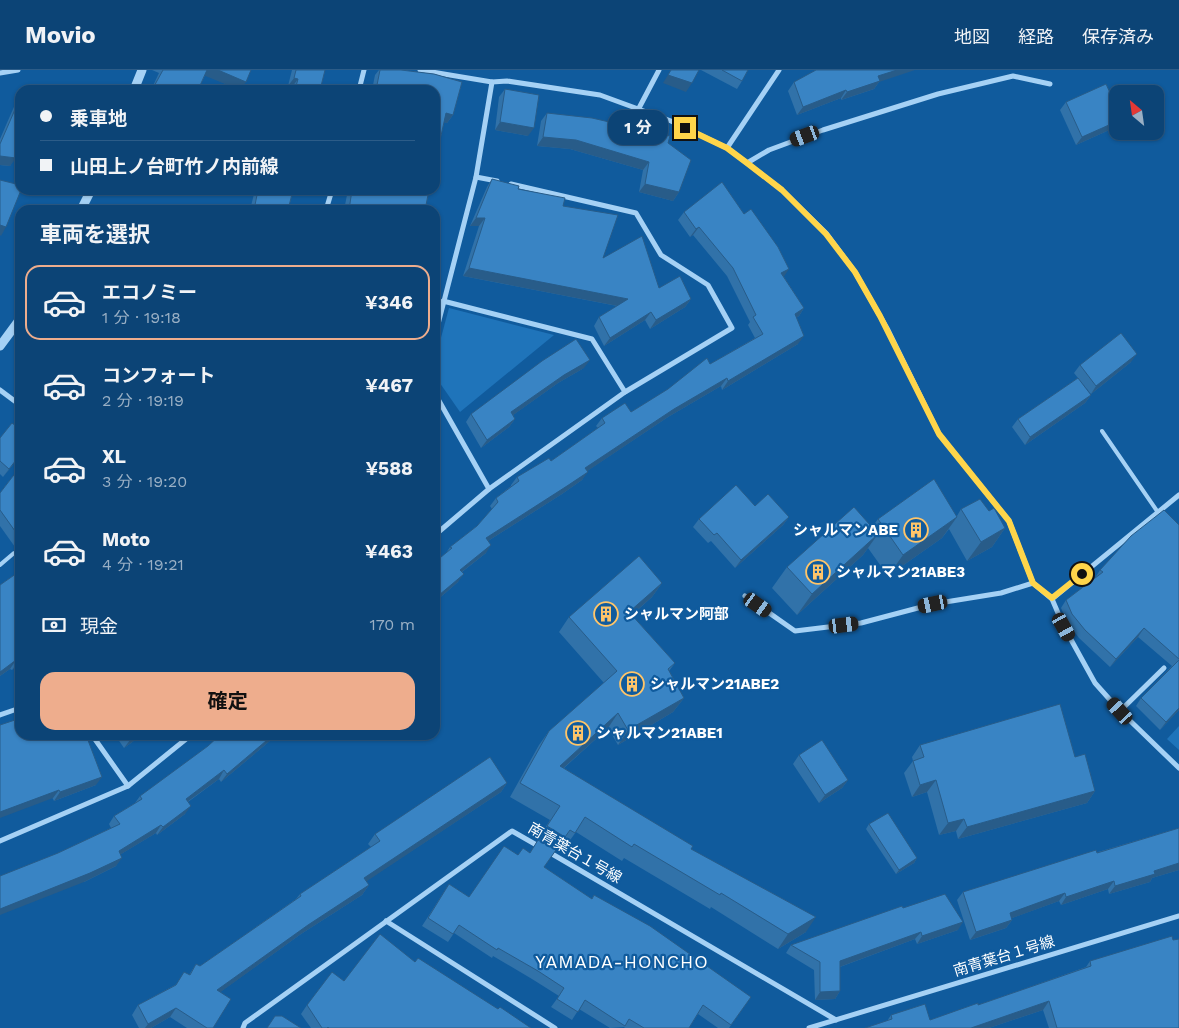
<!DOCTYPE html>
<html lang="ja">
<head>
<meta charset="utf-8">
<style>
  :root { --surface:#0c4476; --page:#154b7b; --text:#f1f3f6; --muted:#9ab0c5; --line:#2c5c88; --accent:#eead8d }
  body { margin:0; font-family:"Work Sans","Noto Sans JP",sans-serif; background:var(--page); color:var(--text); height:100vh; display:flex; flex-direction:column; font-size:19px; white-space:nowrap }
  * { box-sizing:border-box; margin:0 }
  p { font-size:16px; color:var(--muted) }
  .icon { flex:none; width:28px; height:28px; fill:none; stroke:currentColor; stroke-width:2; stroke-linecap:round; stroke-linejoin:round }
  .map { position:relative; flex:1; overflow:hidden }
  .sheet { position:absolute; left:15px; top:135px; width:425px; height:535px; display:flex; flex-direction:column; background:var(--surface); border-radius:15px; box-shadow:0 1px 4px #0004,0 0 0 1px var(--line) }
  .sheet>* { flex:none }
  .banner { position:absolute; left:15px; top:15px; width:425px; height:110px; border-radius:15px; box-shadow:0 1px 4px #0004,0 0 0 1px var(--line); display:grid; align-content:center; height:110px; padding:0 25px; background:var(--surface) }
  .needle { width:32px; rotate:331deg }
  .buttons { position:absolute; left:1109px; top:15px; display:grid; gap:10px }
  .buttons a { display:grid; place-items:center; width:55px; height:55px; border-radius:10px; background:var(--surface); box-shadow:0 1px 4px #0004,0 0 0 1px var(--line); font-size:25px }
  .end { position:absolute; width:22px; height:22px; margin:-11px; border:6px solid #ffd54a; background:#111; box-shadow:0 0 0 2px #111 }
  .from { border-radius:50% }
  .bubble { position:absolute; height:35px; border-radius:15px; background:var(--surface); box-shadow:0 1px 4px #0004,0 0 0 1px var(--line); font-size:16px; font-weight:700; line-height:35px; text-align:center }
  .car { position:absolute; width:15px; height:30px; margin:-15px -8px; border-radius:6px; box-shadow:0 0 4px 1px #0007; background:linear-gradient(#222 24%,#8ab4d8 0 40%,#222 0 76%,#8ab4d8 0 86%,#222 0) }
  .banner b { display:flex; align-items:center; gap:18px; height:48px; font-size:19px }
  .banner b+b { border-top:1px solid var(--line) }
  .banner i { width:12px; height:12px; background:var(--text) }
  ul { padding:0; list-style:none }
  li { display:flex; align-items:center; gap:15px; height:75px; margin:0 10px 8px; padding:0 15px; border:2px solid transparent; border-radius:15px }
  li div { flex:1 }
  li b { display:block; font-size:19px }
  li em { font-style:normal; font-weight:700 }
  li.on { border-color:var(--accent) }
  li>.icon { width:45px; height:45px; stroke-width:1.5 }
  h2 { padding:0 25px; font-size:22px; line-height:60px }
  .pay { display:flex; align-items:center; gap:12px; height:55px; padding:0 25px; font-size:19px }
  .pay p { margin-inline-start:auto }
  .action { display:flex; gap:10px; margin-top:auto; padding:10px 25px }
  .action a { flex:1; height:58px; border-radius:15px; background:var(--accent); color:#111; font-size:20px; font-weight:700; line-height:58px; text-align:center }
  header { display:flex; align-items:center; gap:30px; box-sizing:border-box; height:70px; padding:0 25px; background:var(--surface); border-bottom:1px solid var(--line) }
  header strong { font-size:24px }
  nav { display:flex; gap:28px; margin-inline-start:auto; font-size:18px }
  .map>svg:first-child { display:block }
  .green { fill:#1f74ba }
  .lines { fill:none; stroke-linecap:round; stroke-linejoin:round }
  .service { stroke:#a5d1f5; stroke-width:4 }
  .minor { stroke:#a5d1f5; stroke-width:5 }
  .tertiary { stroke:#a5d1f5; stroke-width:9 }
  .wall { fill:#3172a9 }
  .shaded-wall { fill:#285c89 }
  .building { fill:#3984c4; stroke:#285c89 }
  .route { stroke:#ffd54a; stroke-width:6 }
  .labels { text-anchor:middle; stroke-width:4.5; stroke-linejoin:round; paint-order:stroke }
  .poi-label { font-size:15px; font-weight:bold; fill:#fff; stroke:#105b9d; text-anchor:start }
  .street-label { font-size:15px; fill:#fff; stroke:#105b9d }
  .quarter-label { font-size:18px; letter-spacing:1px; fill:#fff; stroke:#105b9d }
</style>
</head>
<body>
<header>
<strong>Movio</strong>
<nav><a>地図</a><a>経路</a><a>保存済み</a></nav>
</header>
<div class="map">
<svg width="1179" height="958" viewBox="0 0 1179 958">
  <rect width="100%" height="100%" fill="#105b9d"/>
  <g class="green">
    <path d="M449,238l105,27 -94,77 -25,-36v-16z"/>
    <path d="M1179,656v24l-12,-11z"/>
  </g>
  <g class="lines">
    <g class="service">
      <path d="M1102,361l55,80"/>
      <path d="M0,495l14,-12"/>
    </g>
    <g class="minor">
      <path d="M420,0l72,12 15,-1 93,14 71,26 56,27 20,15 35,27 44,43 29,39 33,58 51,104 70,87 24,62 19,16 12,28 31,56 25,28 59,57"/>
      <path d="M0,3l18,-3"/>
      <path d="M359,20l5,-20"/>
      <path d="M639,38l20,-38"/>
      <path d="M727,78l52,-78"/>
      <path d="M747,93l22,-13 54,-20 115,-36 75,-18 37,8"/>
      <path d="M476,107l21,4"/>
      <path d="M326,140l6,-20"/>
      <path d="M443,231l149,38 33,53"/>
      <path d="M435,266l41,-159 16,-95"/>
      <path d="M0,320l20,15"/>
      <path d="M435,329h3l51,90 136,-97 107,-64 -24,-43 -47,-30 -25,-42 -125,-29"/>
      <path d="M435,465l54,-46"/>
      <path d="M745,526l50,35 66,-8 72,-19 68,-11 32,-10"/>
      <path d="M1052,529l127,-104"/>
      <path d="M1120,641l44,-43"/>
      <path d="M0,645l20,-7"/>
      <path d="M92,665l36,51"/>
      <path d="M0,771l128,-55 63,-51"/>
      <path d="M547,781l289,169"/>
      <path d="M386,851l169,107"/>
      <path d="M243,958l2,-5 267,-192 28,16"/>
      <path d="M809,958l370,-112"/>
    </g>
    <g class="tertiary">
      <path d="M134,20l8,-20"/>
      <path d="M81,140l10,-20"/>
      <path d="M0,276l20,-27"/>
    </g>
  </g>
  <g class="wall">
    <path d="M152,0h99l-11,20 -35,-15 -7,15h-47l8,-17z"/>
    <path d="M292,0h33l-5,20h-28v-3l-4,-1z"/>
    <path d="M379,0h22l33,4 28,8 -9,33 -6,8 -3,-1 -9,41v-73h-63l3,-15z"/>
    <path d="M701,0h47l-6,11 -5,8z"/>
    <path d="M794,12h85l-5,7 -33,11v-2l-44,17 -9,-24z"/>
    <path d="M505,19l23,47 -33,-6 4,-33z"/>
    <path d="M20,23v54l-10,19 -10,-1v-26z"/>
    <path d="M1066,32l52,8v15l-2,2 -40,18 -16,-35z"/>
    <path d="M547,43l121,30 11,49 -6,9 -34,-9 4,-22 -73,-21 -33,-3 4,-25z"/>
    <path d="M492,109l71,27 40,52 56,30 32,11 -6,8 -35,22 -5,-9 -41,26 -10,-20 5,-9 18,-11 -154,-30 16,-50h-9l17,-39z"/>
    <path d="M255,120h41l-1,2 -2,-1 -5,19h-38z"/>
    <path d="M348,120h81l-4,20h-81z"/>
    <path d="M684,142l100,65 20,31 -5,8 -3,2 2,26 -76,46 -1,-4 -53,31 -81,54 -5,9 -20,14 -74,47 -2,12 -24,19 -4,10 -23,20v-40l11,-9 4,-6 27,-21 15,-17 -2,-3 6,-8 15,-12v-1l6,-8 34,-16 47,-33 -2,-2 6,-8 29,-6 79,-48 45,-26 -7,-13 2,-3 -23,-46 -34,-41 -3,2 -12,-17z"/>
    <path d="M1131,292l-40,32 -9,-11 9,12 -6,8 -60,42 -13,-18 6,-8 60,-41 -4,-5 6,-8z"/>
    <path d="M584,298l-26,15 -45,32 2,4 -6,8 -28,21 -15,-26 5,-8z"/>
    <path d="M20,359v27l-17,21 -3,-3v-36z"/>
    <path d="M20,397v87l-20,-28v-33z"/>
    <path d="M755,436l34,11 -6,8 -48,43 -24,-27 -3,2 -15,-16 6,-8z"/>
    <path d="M961,439l28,2 16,17 -13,19 -25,14 -18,-32 -7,9 -54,38 -20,-28 -5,7 -66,60 -25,-27 15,-21 85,-40 6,-8 79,-3z"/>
    <path d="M1179,455v185l-19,20 -24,-24 5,-8 31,-32 -34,-29 -28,30 -31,-29 -12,-16 -6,-14 5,-8 29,-22 5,-8z"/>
    <path d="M20,495v99l-8,6 -2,-1 -10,7v-91l17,-12 -1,-2z"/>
    <path d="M662,513l-10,14 -20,18 43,48 -6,8 15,27 -11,14 -55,33 -10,-17 -44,40 127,81 115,83 -28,17 -67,-42 -1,2 -86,-51 -2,3 -46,-29 -11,15 -5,-3 -16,23 48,32 2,-4 157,102 -22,31h-11l-20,-14 -9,14h-64l-1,-1 -14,1 -31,-19 -7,11 -21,-13 8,-11 -27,-17 -39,-23 -1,2 -38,-25 -6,9 -26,-16 27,-42 20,13 49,-42 12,-2 20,-33 -40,-23 29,-52 10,-14 55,-48 -45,-51 10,-15z"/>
    <path d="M20,665l76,50 -42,16z"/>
    <path d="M115,665h27l-18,13z"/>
    <path d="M277,665l-56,47 -2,-3 -31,23 -3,12 -28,21 -1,-2 -35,21 -5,12 -32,16 -26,-29 53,-25 -2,-4 5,-8 21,-13 5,-7z"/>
    <path d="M920,675l155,12 20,34 -8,12 -129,36 -2,-8 -17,4 -12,-43 -15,5 -8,-24 9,-12 -1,-4z"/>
    <path d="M799,685l49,25 -6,8 -23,15 -26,-39z"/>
    <path d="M507,713l-6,9 -135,89 3,4 -7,10 -61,39 -81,58 -7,36h-26l-17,-11 -19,11h-12l-7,-13 6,-10 37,-20 14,-10 7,-11 4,2 96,-67 4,-5 71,-47 -3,-3 7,-10z"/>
    <path d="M869,754l48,34 -3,5 -18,11 -30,-45z"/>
    <path d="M1179,758v42l-27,8 -2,4 -41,12 -1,-5 -47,16 -2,-4 -47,17v2l-6,8 -36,12 -13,-40 6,-8z"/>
    <path d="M903,838l55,22 -41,14 -2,-5 -75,28v24l-5,8 -20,1 -1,-30 -28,-17 5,-8z"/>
    <path d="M1173,870l6,88h-130l-6,-18 -54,18 -102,-7 4,-6 39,5 48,-15 108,-38 4,-6z"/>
    <path d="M415,892l83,47 33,19h-220l-10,-14 6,-9 37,-24z"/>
  </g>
  <g class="shaded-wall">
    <path d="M206,0h12l28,12 -6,8 -37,-15z"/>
    <path d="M897,0h18l-36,12 -5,7 -33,11 6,-8 31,-16z"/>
    <path d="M668,5l24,8 -6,9 -23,-9z"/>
    <path d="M294,8l4,1 -6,8 -4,-1z"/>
    <path d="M846,20l-5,8 -44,17 6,-8z"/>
    <path d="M446,43l7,2 -6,8 -7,-1z"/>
    <path d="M1118,51v4l-2,2 -40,18 6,-8z"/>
    <path d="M500,52l34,6 -6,8 -33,-6z"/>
    <path d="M543,67l33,3 73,22 -6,8 -73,-21 -33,-3z"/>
    <path d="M0,86l16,2 -6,8 -10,-1z"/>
    <path d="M645,114l34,8 -6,9 -34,-9z"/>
    <path d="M476,148h9l-6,8h-9z"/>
    <path d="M0,155l6,2 -5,9 -1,-1z"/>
    <path d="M699,157l-6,8 -3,2 6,-8z"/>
    <path d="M469,198l159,31 -5,8 -160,-31z"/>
    <path d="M789,199l-6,9 -2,-5z"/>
    <path d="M691,229l-6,8 -35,22 6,-9z"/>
    <path d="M804,238l-5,8 -10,6 6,-8z"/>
    <path d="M651,242l-6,8 -41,26 6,-8z"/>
    <path d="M804,266l-6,8 -76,46 6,-9z"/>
    <path d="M1137,284l-6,8 -40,32 5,-8z"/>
    <path d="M590,290l-6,8 -26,15 -53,38 6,-9 53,-37z"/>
    <path d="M727,308l-6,8 -53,31 -88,59 5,-8 89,-59z"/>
    <path d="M1091,325l-6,8 -60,42 5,-8z"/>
    <path d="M515,349l-6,8 -28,21 6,-8z"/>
    <path d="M20,385v1l-17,21 6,-8z"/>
    <path d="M588,402l-6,8 -20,14 -82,52 6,-8z"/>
    <path d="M789,447l-6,8 -48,43 6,-8z"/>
    <path d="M957,447l-15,21 -54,38 15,-21z"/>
    <path d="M1005,458l-13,19 -25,14 14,-19z"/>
    <path d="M878,464l-15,21 -66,60 15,-21z"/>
    <path d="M491,475l-5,8 -32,25 6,-8z"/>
    <path d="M464,504l-6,8 -23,20 4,-7z"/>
    <path d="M662,513l-10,14 -33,29 10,-14z"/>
    <path d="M1144,558l-6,9 -28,30 6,-8z"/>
    <path d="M16,590l-6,9 -10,7v-4z"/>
    <path d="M20,590v4l-8,6 6,-8z"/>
    <path d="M684,628l-11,14 -55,33 10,-15z"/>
    <path d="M1179,638v2l-19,20 6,-8z"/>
    <path d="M618,643l-10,15 -58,52 10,-14z"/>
    <path d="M136,665h6l-18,13 6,-8z"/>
    <path d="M273,665h4l-56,47 6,-8z"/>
    <path d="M224,700l-5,9 -39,28 6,-8z"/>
    <path d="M102,707l-6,8 -42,16 6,-9z"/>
    <path d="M848,710l-6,8 -23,15 6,-8z"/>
    <path d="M936,710l-9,12 -15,5 8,-12z"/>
    <path d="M507,713l-6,9 -143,95 6,-9z"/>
    <path d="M59,720l-6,8 -53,20v-6z"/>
    <path d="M1095,721l-8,12 -129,36 9,-12z"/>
    <path d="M191,736l-6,8 -28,21 6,-8z"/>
    <path d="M964,749l-8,12 -17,4 9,-12z"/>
    <path d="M161,755l-5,8 -43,26 6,-8z"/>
    <path d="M122,788l-6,8 -32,16 -84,33v-6z"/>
    <path d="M917,788l-3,5 -18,11 3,-4z"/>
    <path d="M1179,793v7l-27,8 -2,4 -41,12 6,-8 39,-15z"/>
    <path d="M1114,811l-6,8 -47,16 5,-8z"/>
    <path d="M369,815l-7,10 -61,39 -90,65 6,-9 91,-65z"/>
    <path d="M1065,823l-6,8 -55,20 6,-8z"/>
    <path d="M816,847l-10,15 -28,17 10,-15z"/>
    <path d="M1012,850l-6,8 -36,12 6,-8z"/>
    <path d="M963,852l-5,8 -41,14 5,-8z"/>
    <path d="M921,862l-6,7 -81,30 6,-8z"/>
    <path d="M840,921l-5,8 -20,1 5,-8z"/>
    <path d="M1049,931l-6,9 -54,18h-18z"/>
    <path d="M176,938l-6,9 -19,11h-6l3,-4z"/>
  </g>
  <g class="building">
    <path d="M163,0h44l-9,20h-46z"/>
    <path d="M218,0h33l-5,12z"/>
    <path d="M296,0h29l-5,20h-25l3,-11 -4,-1z"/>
    <path d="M380,0h21l33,4 28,8 -9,33 -7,-2 -11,50v-73h-59z"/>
    <path d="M671,0h28l-7,13 -24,-8z"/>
    <path d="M722,0h26l-6,11z"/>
    <path d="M816,0h81l-19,6 2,5 -33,11 -1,-2 -43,17 -9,-25z"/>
    <path d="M1106,14l12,26v11l-36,16 -16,-35z"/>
    <path d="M25,15l12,5h-14z"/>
    <path d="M505,19l34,6 -5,33 -34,-6z"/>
    <path d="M20,28v49l-4,11 -16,-2v-12z"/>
    <path d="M547,43l45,5 78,18 -2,7 23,17 -12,32 -34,-8 4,-22 -73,-22 -33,-3z"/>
    <path d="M492,109l27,7 -1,3 47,9 -2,8 55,9 -15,43 39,-22 17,52 21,-12 11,23 -35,21 -5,-8 -41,26 -11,-21 29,-18 -159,-31 16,-50h-9z"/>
    <path d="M0,110l20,5v5h1l-15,37 -6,-2z"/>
    <path d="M722,112l22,32 7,-5 27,38 11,22 -8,4 23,35 -9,6 9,22 -76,45 -1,-3 -53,31 -89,59 3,4 -21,14 -81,52 5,7 -31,25 4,4 -25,21 -4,-5v-28l17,-14 -2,-1 27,-21 21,-24 -2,-4 23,-17 -2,-4 32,-19 2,3 54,-38 -3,-5 23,-15 6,9 37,-23 39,-31 3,6 53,-30 -10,-17 3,-2 -23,-47 -34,-41 -3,2 -12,-17z"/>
    <path d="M258,120h35l-5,20h-34z"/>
    <path d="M352,120h77l-4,20h-76z"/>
    <path d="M1121,263l16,21 -41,32 -16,-21z"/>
    <path d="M576,269l14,21 -26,15 -53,37 4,7 -28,21 -16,-26 71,-53z"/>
    <path d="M1078,308l13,17 -61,42 -12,-18z"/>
    <path d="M12,353l8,6v26l-11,14 -9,-8v-23z"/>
    <path d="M435,368l3,7 -3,2z"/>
    <path d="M20,397v71l-20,-28v-17z"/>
    <path d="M934,409l23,38 -54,38 -25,-36z"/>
    <path d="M736,415l19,21 13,-12 21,23 -48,43 -24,-27 -3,2 -15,-16z"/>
    <path d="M980,429l9,12 5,-3 11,20 -24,14 -20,-33z"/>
    <path d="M854,437l24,27 -66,60 -25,-27z"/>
    <path d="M1164,440l15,15v134l-35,-31 -28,31 -31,-29 -13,-16 -6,-14 37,-28 -3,-2 31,-34z"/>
    <path d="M639,486l23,27 -33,29 46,51 -7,6 16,29 -56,32 -10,-17 -58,53 133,80 -2,3 125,68 -28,17 -67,-41 -1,2 -86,-51 -2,3 -47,-30 -10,16 -5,-3 -5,7 -18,-11 13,-20 -40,-23 29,-52 68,-60 -48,-54z"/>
    <path d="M20,501v89l-2,2 -2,-2 -16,12v-87z"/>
    <path d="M1179,590v48l-13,14 -25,-24z"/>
    <path d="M1060,634l15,53 10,-3 10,37 -128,36 -3,-8 -16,4 -12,-43 -16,5 -7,-24 11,-4 -4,-12z"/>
    <path d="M18,649l2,6v10h66l16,42 -42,15 -1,-2 -59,22v-87z"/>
    <path d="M126,665h10l-6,5z"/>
    <path d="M220,665h53l-46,39 -3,-4 -38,29 5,7 -28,21 -2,-2 -42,26 3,7 -32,15 -90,36v-33l58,-23 62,-29 -6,-8 28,-17 -2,-3 68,-50z"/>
    <path d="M822,670l26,40 -23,15 -26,-40z"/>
    <path d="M490,687l17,26 -143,95 5,7 -61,40 -91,65 14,9 -18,29h-6l-31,-20 -28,16 -10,-19 38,-20 8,-13 6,3 6,-11 4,2 101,-70 -1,-2 80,-53 -5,-7z"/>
    <path d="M888,743l29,45 -18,12 -30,-46z"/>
    <path d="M1179,758v35l-25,8 1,3 -40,12 -1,-5 -48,16 -1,-4 -55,20 2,7 -36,12 -13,-40 133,-42 1,3z"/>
    <path d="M538,770l18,10 -12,17 48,32 2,-4 56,31 101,71 -20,28 -28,-20 -14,23h-45l-15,-9 -4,7 -40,-26 -7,12 -21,-13 7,-11 -26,-17 -40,-23 -1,2 -38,-25 -6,9 -25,-16 21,-34 20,13 35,-51 14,9 5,-7 7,5z"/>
    <path d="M945,824l18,28 -41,14 -1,-4 -81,29v30l-20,1v-30l-29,-17 111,-39 1,2z"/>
    <path d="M380,864l35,28 3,-4 80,51 2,-2 31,21h-202l-1,-1 -1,1h-5l-15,-23 25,-33 12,9z"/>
    <path d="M1172,866l1,4 6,-1v89h-122l-8,-27 -78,27h-106l27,-9 -1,-4 34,-11 5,16 48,-17v2l113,-39 -1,-5z"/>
    <path d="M275,946h7l19,12h-34z"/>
  </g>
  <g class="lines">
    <path class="route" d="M685,58l42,20 20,15 35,27 44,44 29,38 25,44 59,118 70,87 24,62 19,15 30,-24"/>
  </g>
  <defs>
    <g id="building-ring" transform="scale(1.25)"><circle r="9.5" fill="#105b9d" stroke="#ffc569" stroke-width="1.5"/><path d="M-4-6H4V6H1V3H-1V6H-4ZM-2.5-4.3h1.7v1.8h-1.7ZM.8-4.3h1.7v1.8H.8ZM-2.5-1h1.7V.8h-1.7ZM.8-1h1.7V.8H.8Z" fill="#ffc569"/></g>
  </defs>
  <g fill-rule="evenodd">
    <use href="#building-ring" x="916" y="460"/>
    <use href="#building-ring" x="818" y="502"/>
    <use href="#building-ring" x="606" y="544"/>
    <use href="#building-ring" x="632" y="614"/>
    <use href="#building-ring" x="578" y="663"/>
  </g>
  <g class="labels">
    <g class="poi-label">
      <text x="898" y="465" text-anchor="end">シャルマンABE</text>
      <text x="836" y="507">シャルマン21ABE3</text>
      <text x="624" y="549">シャルマン阿部</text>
      <text x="650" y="619">シャルマン21ABE2</text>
      <text x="596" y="668">シャルマン21ABE1</text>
    </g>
    <g class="street-label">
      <text transform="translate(575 783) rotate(30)" y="5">南青葉台１号線</text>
      <text transform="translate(1004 886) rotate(-17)" y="5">南青葉台１号線</text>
    </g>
    <g class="quarter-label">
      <text x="622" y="898">YAMADA-HONCHO</text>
    </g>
  </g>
</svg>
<div class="buttons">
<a><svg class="needle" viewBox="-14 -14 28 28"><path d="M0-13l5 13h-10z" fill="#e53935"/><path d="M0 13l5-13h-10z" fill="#9ab0c5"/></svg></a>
</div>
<i class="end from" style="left:1082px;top:504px"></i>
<i class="end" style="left:685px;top:58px"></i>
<div class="bubble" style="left:608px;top:40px;width:60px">1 分</div>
<i class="car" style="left:805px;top:66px;rotate:250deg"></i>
<i class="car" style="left:933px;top:534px;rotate:258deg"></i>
<i class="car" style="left:758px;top:535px;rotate:125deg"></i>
<i class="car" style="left:844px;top:555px;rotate:83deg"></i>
<i class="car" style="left:1064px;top:557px;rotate:151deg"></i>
<i class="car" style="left:1120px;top:641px;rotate:318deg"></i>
<div class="banner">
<b><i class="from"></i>乗車地</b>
<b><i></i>山田上ノ台町竹ノ内前線</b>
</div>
<section class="sheet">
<h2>車両を選択</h2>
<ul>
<li class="on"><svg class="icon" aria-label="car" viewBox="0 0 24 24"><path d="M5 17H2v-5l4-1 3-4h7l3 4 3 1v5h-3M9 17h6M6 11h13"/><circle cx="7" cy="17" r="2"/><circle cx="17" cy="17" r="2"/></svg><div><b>エコノミー</b><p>1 分 · 19:18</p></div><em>¥346</em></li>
<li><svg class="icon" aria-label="car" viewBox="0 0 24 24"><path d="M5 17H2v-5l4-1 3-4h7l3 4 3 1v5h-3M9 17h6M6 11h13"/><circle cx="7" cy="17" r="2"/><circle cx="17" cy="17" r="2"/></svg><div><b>コンフォート</b><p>2 分 · 19:19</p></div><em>¥467</em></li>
<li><svg class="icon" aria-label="car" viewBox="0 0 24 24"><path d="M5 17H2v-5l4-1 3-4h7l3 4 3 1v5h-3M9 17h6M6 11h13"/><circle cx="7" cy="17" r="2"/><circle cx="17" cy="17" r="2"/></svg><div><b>XL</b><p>3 分 · 19:20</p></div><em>¥588</em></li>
<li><svg class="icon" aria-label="car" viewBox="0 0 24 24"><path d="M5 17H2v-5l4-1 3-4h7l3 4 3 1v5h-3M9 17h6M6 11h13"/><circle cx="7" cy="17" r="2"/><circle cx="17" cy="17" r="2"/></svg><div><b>Moto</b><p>4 分 · 19:21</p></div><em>¥463</em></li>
</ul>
<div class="pay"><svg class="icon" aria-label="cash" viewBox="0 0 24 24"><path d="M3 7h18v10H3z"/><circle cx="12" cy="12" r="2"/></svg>現金<p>170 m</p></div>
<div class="action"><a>確定</a></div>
</section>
</div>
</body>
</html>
